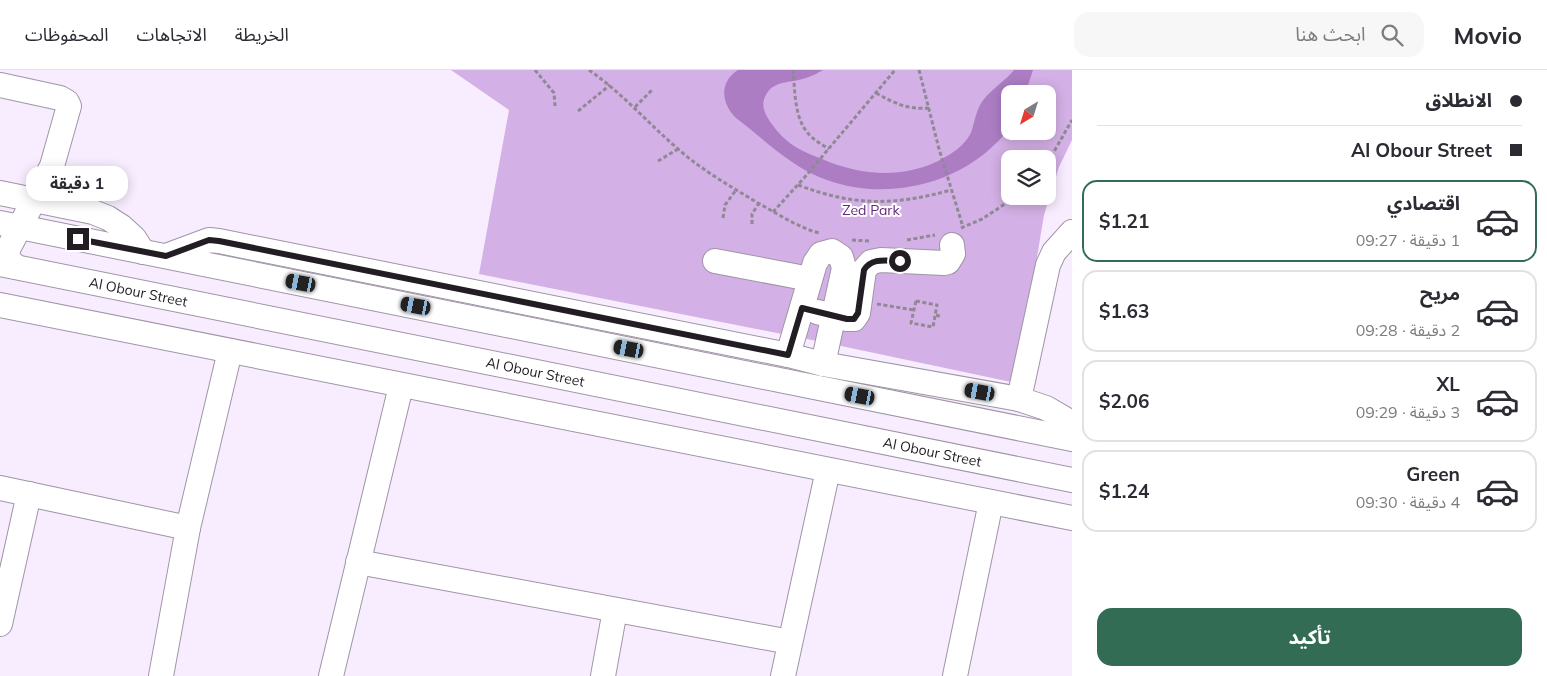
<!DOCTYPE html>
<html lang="ar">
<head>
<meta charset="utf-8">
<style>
  :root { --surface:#fff; --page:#f7f7f7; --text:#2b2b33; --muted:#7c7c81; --line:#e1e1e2; --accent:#336c55 }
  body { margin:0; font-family:Mulish,"Noto Sans Arabic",sans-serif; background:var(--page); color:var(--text); direction:rtl; height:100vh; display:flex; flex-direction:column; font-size:19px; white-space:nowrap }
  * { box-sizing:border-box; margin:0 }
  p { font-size:16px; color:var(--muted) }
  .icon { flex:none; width:28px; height:28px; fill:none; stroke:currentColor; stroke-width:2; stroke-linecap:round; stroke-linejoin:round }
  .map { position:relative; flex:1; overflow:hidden; direction:ltr }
  .details { display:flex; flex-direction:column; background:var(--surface); width:475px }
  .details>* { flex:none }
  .hud { display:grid; align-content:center; height:110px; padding:0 25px; background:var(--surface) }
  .needle { width:32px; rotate:218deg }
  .fabs { position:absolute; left:1001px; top:15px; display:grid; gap:10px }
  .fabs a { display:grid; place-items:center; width:55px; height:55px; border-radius:10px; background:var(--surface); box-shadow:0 2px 12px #0003; font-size:25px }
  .end { position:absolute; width:22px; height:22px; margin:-11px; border:6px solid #211d23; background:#fff; box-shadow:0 0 0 2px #fff }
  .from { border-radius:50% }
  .bubble { position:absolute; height:35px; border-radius:15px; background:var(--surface); box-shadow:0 2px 12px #0003; font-size:16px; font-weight:700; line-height:35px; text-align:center; direction:rtl }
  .car { position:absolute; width:15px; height:30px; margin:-15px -8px; border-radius:6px; box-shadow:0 0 4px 1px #0007; background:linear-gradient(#222 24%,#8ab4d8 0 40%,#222 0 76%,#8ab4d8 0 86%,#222 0) }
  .hud b { display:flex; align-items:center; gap:18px; height:48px; font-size:19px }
  .hud b+b { border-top:1px solid var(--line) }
  .hud i { width:12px; height:12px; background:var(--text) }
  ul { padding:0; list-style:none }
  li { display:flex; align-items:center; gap:15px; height:82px; margin:0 10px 8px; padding:0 15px; border:2px solid var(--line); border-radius:15px }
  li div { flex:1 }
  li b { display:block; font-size:19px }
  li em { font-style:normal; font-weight:700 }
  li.active { border-color:var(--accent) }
  li>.icon { width:45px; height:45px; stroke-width:1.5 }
  .cta { display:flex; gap:10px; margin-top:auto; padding:10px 25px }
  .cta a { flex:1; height:58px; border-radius:15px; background:var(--accent); color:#fff; font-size:20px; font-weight:700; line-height:58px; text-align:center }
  header { display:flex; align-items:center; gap:30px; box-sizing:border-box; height:70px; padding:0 25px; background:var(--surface); border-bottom:1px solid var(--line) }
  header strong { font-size:24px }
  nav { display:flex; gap:28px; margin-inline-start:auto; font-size:18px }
  .search { width:350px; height:45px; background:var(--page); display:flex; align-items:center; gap:12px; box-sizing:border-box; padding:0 18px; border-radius:15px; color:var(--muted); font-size:19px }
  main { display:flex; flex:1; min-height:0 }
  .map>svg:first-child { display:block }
  .green { fill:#d3b0e5; fill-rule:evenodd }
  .water { fill:#ac7dc3 }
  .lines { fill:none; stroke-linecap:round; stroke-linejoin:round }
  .minor-casing { stroke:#9f95a5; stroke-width:26 }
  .path { stroke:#908894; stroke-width:3; stroke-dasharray:4 2.5; stroke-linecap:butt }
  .minor { stroke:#fff; stroke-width:24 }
  .route { stroke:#211d23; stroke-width:6 }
  .labels { text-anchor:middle; stroke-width:4; stroke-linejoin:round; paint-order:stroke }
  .park-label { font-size:14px; fill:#63287c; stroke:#fff }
  .street-label { font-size:14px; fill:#211d23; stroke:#fff }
</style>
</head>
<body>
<header>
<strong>Movio</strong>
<div class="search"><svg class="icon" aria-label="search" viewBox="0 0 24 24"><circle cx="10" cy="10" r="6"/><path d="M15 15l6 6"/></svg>ابحث هنا</div>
<nav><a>الخريطة</a><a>الاتجاهات</a><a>المحفوظات</a></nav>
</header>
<main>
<section class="details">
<div class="hud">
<b><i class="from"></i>الانطلاق</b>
<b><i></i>Al Obour Street</b>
</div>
<ul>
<li class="active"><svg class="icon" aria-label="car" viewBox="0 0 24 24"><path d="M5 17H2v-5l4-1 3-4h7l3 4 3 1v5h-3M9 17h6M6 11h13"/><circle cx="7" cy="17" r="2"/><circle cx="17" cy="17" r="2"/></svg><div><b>اقتصادي</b><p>1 دقيقة · 09:27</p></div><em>$1.21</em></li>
<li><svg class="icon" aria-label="car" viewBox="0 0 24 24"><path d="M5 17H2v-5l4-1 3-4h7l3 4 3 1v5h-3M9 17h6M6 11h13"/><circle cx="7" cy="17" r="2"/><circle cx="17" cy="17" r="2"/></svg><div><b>مريح</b><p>2 دقيقة · 09:28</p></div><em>$1.63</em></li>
<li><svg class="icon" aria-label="car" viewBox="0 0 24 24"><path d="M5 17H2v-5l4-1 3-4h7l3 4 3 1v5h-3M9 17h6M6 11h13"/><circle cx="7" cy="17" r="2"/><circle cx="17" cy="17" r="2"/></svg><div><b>XL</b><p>3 دقيقة · 09:29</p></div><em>$2.06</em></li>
<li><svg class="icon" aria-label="car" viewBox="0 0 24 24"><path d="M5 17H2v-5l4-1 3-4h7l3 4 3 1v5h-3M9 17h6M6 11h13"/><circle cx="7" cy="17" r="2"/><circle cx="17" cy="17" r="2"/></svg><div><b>Green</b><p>4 دقيقة · 09:30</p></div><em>$1.24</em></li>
</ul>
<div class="cta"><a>تأكيد</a></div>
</section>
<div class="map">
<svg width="1072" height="606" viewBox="0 0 1072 606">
  <rect width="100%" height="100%" fill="#f8edfe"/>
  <path class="green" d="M451,0h621v70l-13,27 -15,48 -28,168 -189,-40 -348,-69 30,-164zM1010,24h38v37h-38zM1010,89h38v37h-38z"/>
  <path class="water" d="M738,0h85c-5,3 -11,6 -17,8 -14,5 -33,2 -40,17 -6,10 -1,19 5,28 15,21 28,27 51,36 37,16 77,20 114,3 14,-7 30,-16 36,-32 3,-11 5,-22 12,-31 9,-11 21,-18 30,-29h19l-8,24h-15c0,9 2,21 0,30 -2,9 -13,18 -19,24 -43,39 -109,52 -164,32 -35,-12 -62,-40 -91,-62 -15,-15 -17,-36 2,-48z"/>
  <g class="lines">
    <g class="minor-casing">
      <g id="minor">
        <path d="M0,15l60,13 7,4 2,4 -17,60 -45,85 2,9 7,7"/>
        <path d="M0,123l93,19 15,6 14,9 12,11 9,14"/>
        <path d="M0,153l1072,216"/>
        <path d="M166,186l43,-16 10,1 569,114 35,9 196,35 27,9 26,15"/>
        <path d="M715,191l95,18"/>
        <path id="s1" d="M0,194l1072,216"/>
        <path d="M0,235l1072,213"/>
        <path d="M817,242l30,7h7l4,-6 6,-43 7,-8 10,-2 63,3 4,-1 5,-8 -1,-9"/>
        <path d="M788,285l27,-92 6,-9 11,-3 9,6 3,11 -21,96"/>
        <path d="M1019,329l29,-134 6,-13 18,-20"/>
        <path d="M0,418l188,40"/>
        <path d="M358,492l432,80"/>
        <path d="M0,554l29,-130"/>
        <path d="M161,606l27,-148 42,-177"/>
        <path d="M331,606l70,-290"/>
        <path d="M603,606l12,-66"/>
        <path d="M783,606l45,-206"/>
        <path d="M955,606l36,-174"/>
      </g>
    </g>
    <g class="path">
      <path d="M535,0l19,23 1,13"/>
      <path d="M589,0c33,23 59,53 89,79 25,22 52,37 80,54 20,11 39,24 61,30"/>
      <path d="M793,0c2,19 1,46 14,62 5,7 14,12 22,17"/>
      <path d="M919,0l20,79 24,78"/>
      <path d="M876,23c18,10 32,17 54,15"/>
      <path d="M635,37l17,-17"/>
      <path d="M578,41l32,-26"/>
      <path d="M658,91l20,-12"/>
      <path d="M1048,92l24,-42"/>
      <path d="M798,115c56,21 95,21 153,5"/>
      <path d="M773,142l31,-34 91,-108"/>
      <path d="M723,148l2,-13 11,-15"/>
      <path d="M752,154v-10l7,-11"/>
      <path d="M961,158l21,-9 35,-23"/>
      <path d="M852,170l17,1"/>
      <path d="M907,170l28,-5"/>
      <path d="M916,231l21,4 -4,22 -22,-4z"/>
      <path d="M877,234l37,6"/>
      <path d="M936,245l6,2"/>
    </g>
    <use href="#minor" class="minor"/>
  </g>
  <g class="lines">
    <path class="route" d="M78,169l88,17 43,-16 10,1 569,114 14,-47 45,11h7l4,-6 6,-43c8,-13 23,-9 36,-9"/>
  </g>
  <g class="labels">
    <g class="park-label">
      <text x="871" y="145">Zed Park</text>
    </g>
    <g class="street-label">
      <text dy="5" stroke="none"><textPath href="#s1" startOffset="141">Al Obour Street</textPath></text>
      <text dy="5" stroke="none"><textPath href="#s1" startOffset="546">Al Obour Street</textPath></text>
      <text dy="5" stroke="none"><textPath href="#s1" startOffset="951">Al Obour Street</textPath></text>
    </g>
  </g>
</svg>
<div class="fabs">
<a><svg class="needle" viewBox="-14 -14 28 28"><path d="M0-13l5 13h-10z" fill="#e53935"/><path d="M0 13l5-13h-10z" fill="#7c7c81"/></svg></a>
<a><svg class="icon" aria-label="layers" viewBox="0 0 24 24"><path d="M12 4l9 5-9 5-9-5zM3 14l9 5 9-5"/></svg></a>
</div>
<i class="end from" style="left:900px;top:191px"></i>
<i class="end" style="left:78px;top:169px"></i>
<div class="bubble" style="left:26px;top:96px;width:102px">1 دقيقة</div>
<i class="car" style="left:301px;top:213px;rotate:281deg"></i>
<i class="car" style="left:416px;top:236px;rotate:281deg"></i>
<i class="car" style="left:629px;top:279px;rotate:281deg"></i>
<i class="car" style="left:980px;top:322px;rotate:280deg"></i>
<i class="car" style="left:860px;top:326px;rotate:281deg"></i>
</div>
</main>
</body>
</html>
